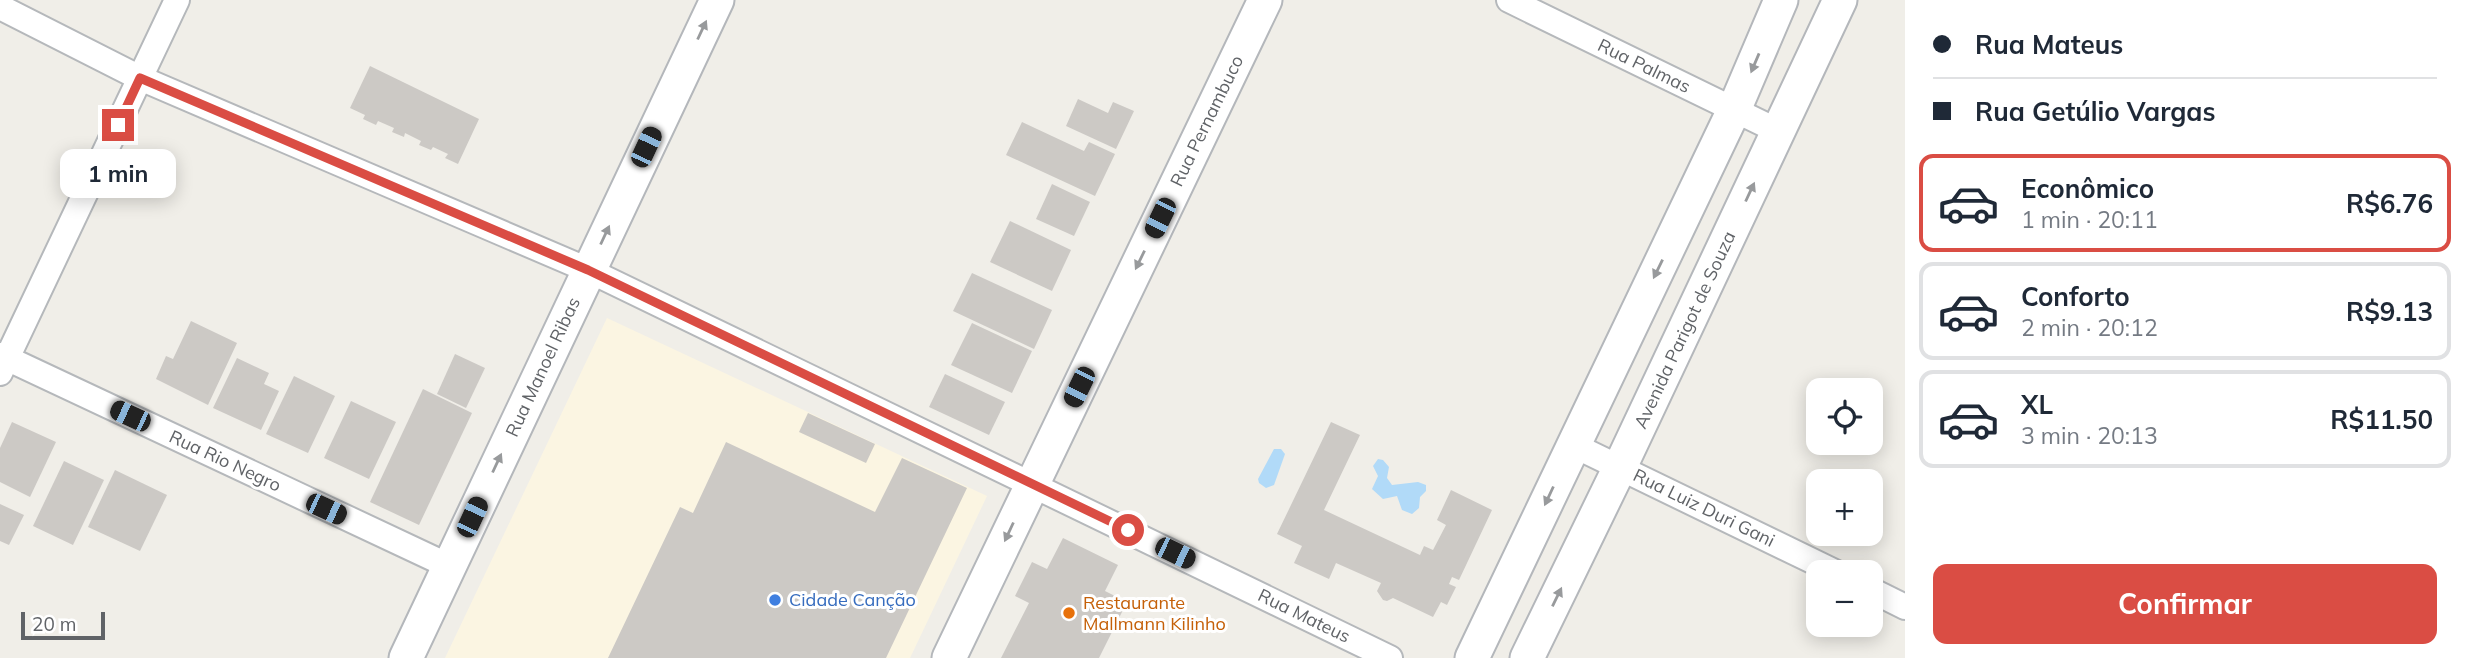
<!DOCTYPE html>
<html lang="pt">
<head>
<meta charset="utf-8">
<style>
  :root { --surface:#fff; --page:#f2f2f3; --text:#1f2937; --muted:#747a83; --line:#e0e1e3; --accent:#da4d44 }
  body { margin:0; font-family:Mulish,sans-serif; background:var(--page); color:var(--text); height:100vh; display:flex; flex-direction:column; font-size:26px; white-space:nowrap }
  * { box-sizing:border-box; margin:0 }
  p { font-size:23px; color:var(--muted) }
  .icon { flex:none; width:38px; height:38px; fill:none; stroke:currentColor; stroke-width:2; stroke-linecap:round; stroke-linejoin:round }
  .map { position:relative; flex:1; overflow:hidden }
  .details { display:flex; flex-direction:column; background:var(--surface); width:560px }
  .details>* { flex:none }
  .guide { display:grid; align-content:center; height:154px; padding:0 28px; background:var(--surface) }
  .controls { position:absolute; left:1806px; top:378px; display:grid; gap:14px }
  .controls a { display:grid; place-items:center; width:77px; height:77px; border-radius:14px; background:var(--surface); box-shadow:0 4px 18px #0003; font-size:35px }
  .scale { position:absolute; left:21px; bottom:18px; width:84px; box-sizing:border-box; padding-left:7px; border:4px solid #606367; border-top:0; font-size:19px; line-height:24px; white-space:nowrap; color:#606367; -webkit-text-stroke:5px #fff; paint-order:stroke }
  .end { position:absolute; width:32px; height:32px; margin:-16px; border:9px solid #da4d44; background:#fff; box-shadow:0 0 0 4px #fff }
  .from { border-radius:50% }
  .bubble { position:absolute; height:49px; border-radius:14px; background:var(--surface); box-shadow:0 4px 18px #0003; font-size:23px; font-weight:700; line-height:49px; text-align:center }
  .car { position:absolute; width:21px; height:42px; margin:-21px -10px; border-radius:9px; box-shadow:0 0 5px 2px #0007; background:linear-gradient(#222 24%,#8ab4d8 0 40%,#222 0 76%,#8ab4d8 0 86%,#222 0) }
  .guide b { display:flex; align-items:center; gap:24px; height:66px; font-size:26px }
  .guide b+b { border-top:2px solid var(--line) }
  .guide i { width:18px; height:18px; background:var(--text) }
  ul { padding:0; list-style:none }
  li { display:flex; align-items:center; gap:21px; height:98px; margin:0 14px 10px; padding:0 14px; border:4px solid var(--line); border-radius:14px }
  li div { flex:1 }
  li b { display:block; font-size:26px }
  li em { font-style:normal; font-weight:700 }
  li.current { border-color:var(--accent) }
  li>.icon { width:63px; height:63px; stroke-width:1.5 }
  .action { display:flex; gap:14px; margin-top:auto; padding:14px 28px }
  .action a { flex:1; height:80px; border-radius:14px; background:var(--accent); color:#fff; font-size:28px; font-weight:700; line-height:80px; text-align:center }
  main { display:flex; flex:1; min-height:0 }
  .map>svg:first-child { display:block }
  .commercial { fill:#fbf5e2 }
  .water { fill:#b1daf8 }
  .building { fill:#ccc9c5 }
  .lines { fill:none; stroke-linecap:round; stroke-linejoin:round }
  .street-casing { stroke:#b5b8bb; stroke-width:28 }
  .secondary-casing { stroke:#b4b7bb; stroke-width:37 }
  .street { stroke:#fff; stroke-width:24 }
  .secondary { stroke:#fff; stroke-width:33 }
  .oneway { fill:#989a9c }
  .route { stroke:#da4d44; stroke-width:9 }
  .shop-dot { fill:#3f7fe0; stroke:#fff; stroke-width:2.5 }
  .food-dot { fill:#e8710a; stroke:#fff; stroke-width:2.5 }
  .labels { text-anchor:middle; stroke-width:6; stroke-linejoin:round; paint-order:stroke }
  .street-label { font-size:18px; fill:#606367; stroke:#fff }
  .shop-label { font-size:18px; fill:#366cbe; stroke:#fff; text-anchor:start }
  .food-label { font-size:18px; fill:#c56008; stroke:#fff; text-anchor:start }
</style>
</head>
<body>
<main>
<div class="map">
<svg width="1905" height="658" viewBox="0 0 1905 658">
  <rect width="100%" height="100%" fill="#f0eee8"/>
  <path class="commercial" d="M607,318l380,178 -77,162h-465z"/>
  <g class="water">
    <path d="M1274,449h7l4,5 -11,31 -8,3 -7,-5 -1,-4z"/>
    <path d="M1378,459l5,1 6,7 -2,11 5,7 26,-3 8,3v6l-6,6 -1,11 -7,6 -10,-4 -5,-14 -14,3 -11,-10 6,-13 -5,-10z"/>
  </g>
  <g class="building">
    <path d="M370,66l109,53 -21,45 -13,-6 3,-4 -15,-7 -2,3 -12,-5 2,-4 -16,-8 -1,4 -12,-5 2,-4 -16,-7 -2,4 -13,-6 2,-4 -15,-7z"/>
    <path d="M1078,99l30,14 5,-11 21,9 -18,38 -50,-23z"/>
    <path d="M1022,122l62,29 5,-9 26,12 -20,42 -89,-41z"/>
    <path d="M1052,184l38,18 -16,34 -38,-17z"/>
    <path d="M1010,221l61,29 -19,41 -62,-29z"/>
    <path d="M972,273l80,37 -18,39 -81,-38z"/>
    <path d="M191,321l46,22 -29,62 -52,-26 10,-23 7,3z"/>
    <path d="M972,323l60,28 -20,42 -61,-28z"/>
    <path d="M455,354l30,14 -19,40 -29,-14z"/>
    <path d="M237,358l32,15 -5,11 15,7 -18,39 -48,-22z"/>
    <path d="M945,374l60,28 -16,33 -60,-28z"/>
    <path d="M294,376l41,20 -27,57 -42,-19z"/>
    <path d="M423,389l49,24 -53,112 -49,-23z"/>
    <path d="M351,401l45,21 -27,57 -45,-21z"/>
    <path d="M808,413l67,31 -9,19 -67,-31z"/>
    <path d="M12,422l44,20 -26,55 -30,-15v-34z"/>
    <path d="M1331,422l29,13 -36,75 96,45 4,-9 9,4 13,-25 -9,-5 14,-30 41,20 -33,70 -7,-3 -3,7 7,3 -9,18 -6,-3 -8,15 -40,-19 -6,3 -4,-1 -6,-9 4,-8 -45,-20 -7,16 -35,-16 8,-17 -25,-12z"/>
    <path d="M726,442l149,70 27,-54 65,30 -81,170h-278l72,-151 13,6z"/>
    <path d="M64,461l40,19 -31,65 -40,-19z"/>
    <path d="M115,470l52,25 -27,56 -52,-24z"/>
    <path d="M0,504l24,11 -15,30 -9,-4z"/>
    <path d="M1063,538l55,27 -13,26 22,11 -28,56h-98l28,-55 -14,-7 17,-34 15,7z"/>
  </g>
  <g class="lines">
    <g class="street-casing">
      <g id="street">
        <path d="M1509,0l269,131"/>
        <path d="M0,7l140,71 448,192 802,388"/>
        <path d="M0,355l449,211"/>
        <path d="M0,373l177,-373"/>
        <path d="M1573,445l262,127"/>
        <path d="M1871,590l34,17"/>
      </g>
    </g>
    <g class="secondary-casing">
      <g id="secondary">
        <path d="M406,658l311,-658"/>
        <path d="M949,658l316,-658"/>
        <path d="M1472,658l262,-548 47,-110"/>
        <path d="M1527,658l93,-191 220,-467"/>
      </g>
    </g>
    <use href="#street" class="street"/>
    <use href="#secondary" class="secondary"/>
  </g>
  <defs><path id="oneway-solid" d="M-6-.8H1V-3.2L6.5 0L1 3.2V.8H-6Z" transform="scale(1.75)"/></defs>
  <g class="oneway">
    <use href="#oneway-solid" transform="translate(702 30) rotate(-65)"/>
    <use href="#oneway-solid" transform="translate(1755 63) rotate(113)"/>
    <use href="#oneway-solid" transform="translate(1750 192) rotate(-65)"/>
    <use href="#oneway-solid" transform="translate(605 235) rotate(-65)"/>
    <use href="#oneway-solid" transform="translate(1140 260) rotate(116)"/>
    <use href="#oneway-solid" transform="translate(1658 269) rotate(116)"/>
    <use href="#oneway-solid" transform="translate(497 463) rotate(-65)"/>
    <use href="#oneway-solid" transform="translate(1549 496) rotate(115)"/>
    <use href="#oneway-solid" transform="translate(1009 532) rotate(115)"/>
    <use href="#oneway-solid" transform="translate(1557 597) rotate(-64)"/>
  </g>
  <g class="lines">
    <path class="route" d="M118,125l22,-47 448,192 540,260"/>
  </g>
  <circle class="shop-dot" cx="775" cy="600" r="7"/>
  <circle class="food-dot" cx="1069" cy="613" r="7"/>
  <g class="labels">
    <g class="street-label">
      <text transform="translate(1644 66) rotate(26)" y="6">Rua Palmas</text>
      <text transform="translate(1207 121) rotate(-64)" y="6">Rua Pernambuco</text>
      <text transform="translate(1685 330) rotate(-65)" y="6">Avenida Parigot de Souza</text>
      <text transform="translate(543 367) rotate(-65)" y="6">Rua Manoel Ribas</text>
      <text transform="translate(225 461) rotate(25)" y="6">Rua Rio Negro</text>
      <text transform="translate(1704 508) rotate(26)" y="6">Rua Luiz Duri Gani</text>
      <text transform="translate(1304 616) rotate(26)" y="6">Rua Mateus</text>
    </g>
    <g class="shop-label">
      <text x="789" y="606">Cidade Canção</text>
    </g>
    <g class="food-label">
      <text x="1083" y="609">Restaurante<tspan x="1083" dy="21">Mallmann Kilinho</tspan></text>
    </g>
  </g>
</svg>
<div class="controls">
<a><svg class="icon" aria-label="locate" viewBox="0 0 24 24"><circle cx="12" cy="12" r="6"/><path d="M12 2v4M12 18v4M2 12h4M18 12h4"/></svg></a>
<a>+</a>
<a>−</a>
</div>
<div class="scale">20 m</div>
<i class="end from" style="left:1128px;top:530px"></i>
<i class="end" style="left:118px;top:125px"></i>
<div class="bubble" style="left:60px;top:149px;width:116px">1 min</div>
<i class="car" style="left:646px;top:147px;rotate:25deg"></i>
<i class="car" style="left:1160px;top:218px;rotate:206deg"></i>
<i class="car" style="left:1079px;top:387px;rotate:206deg"></i>
<i class="car" style="left:130px;top:416px;rotate:295deg"></i>
<i class="car" style="left:326px;top:509px;rotate:115deg"></i>
<i class="car" style="left:472px;top:517px;rotate:25deg"></i>
<i class="car" style="left:1175px;top:553px;rotate:116deg"></i>
</div>
<section class="details">
<div class="guide">
<b><i class="from"></i>Rua Mateus</b>
<b><i></i>Rua Getúlio Vargas</b>
</div>
<ul>
<li class="current"><svg class="icon" aria-label="car" viewBox="0 0 24 24"><path d="M5 17H2v-5l4-1 3-4h7l3 4 3 1v5h-3M9 17h6M6 11h13"/><circle cx="7" cy="17" r="2"/><circle cx="17" cy="17" r="2"/></svg><div><b>Econômico</b><p>1 min · 20:11</p></div><em>R$6.76</em></li>
<li><svg class="icon" aria-label="car" viewBox="0 0 24 24"><path d="M5 17H2v-5l4-1 3-4h7l3 4 3 1v5h-3M9 17h6M6 11h13"/><circle cx="7" cy="17" r="2"/><circle cx="17" cy="17" r="2"/></svg><div><b>Conforto</b><p>2 min · 20:12</p></div><em>R$9.13</em></li>
<li><svg class="icon" aria-label="car" viewBox="0 0 24 24"><path d="M5 17H2v-5l4-1 3-4h7l3 4 3 1v5h-3M9 17h6M6 11h13"/><circle cx="7" cy="17" r="2"/><circle cx="17" cy="17" r="2"/></svg><div><b>XL</b><p>3 min · 20:13</p></div><em>R$11.50</em></li>
</ul>
<div class="action"><a>Confirmar</a></div>
</section>
</main>
</body>
</html>
